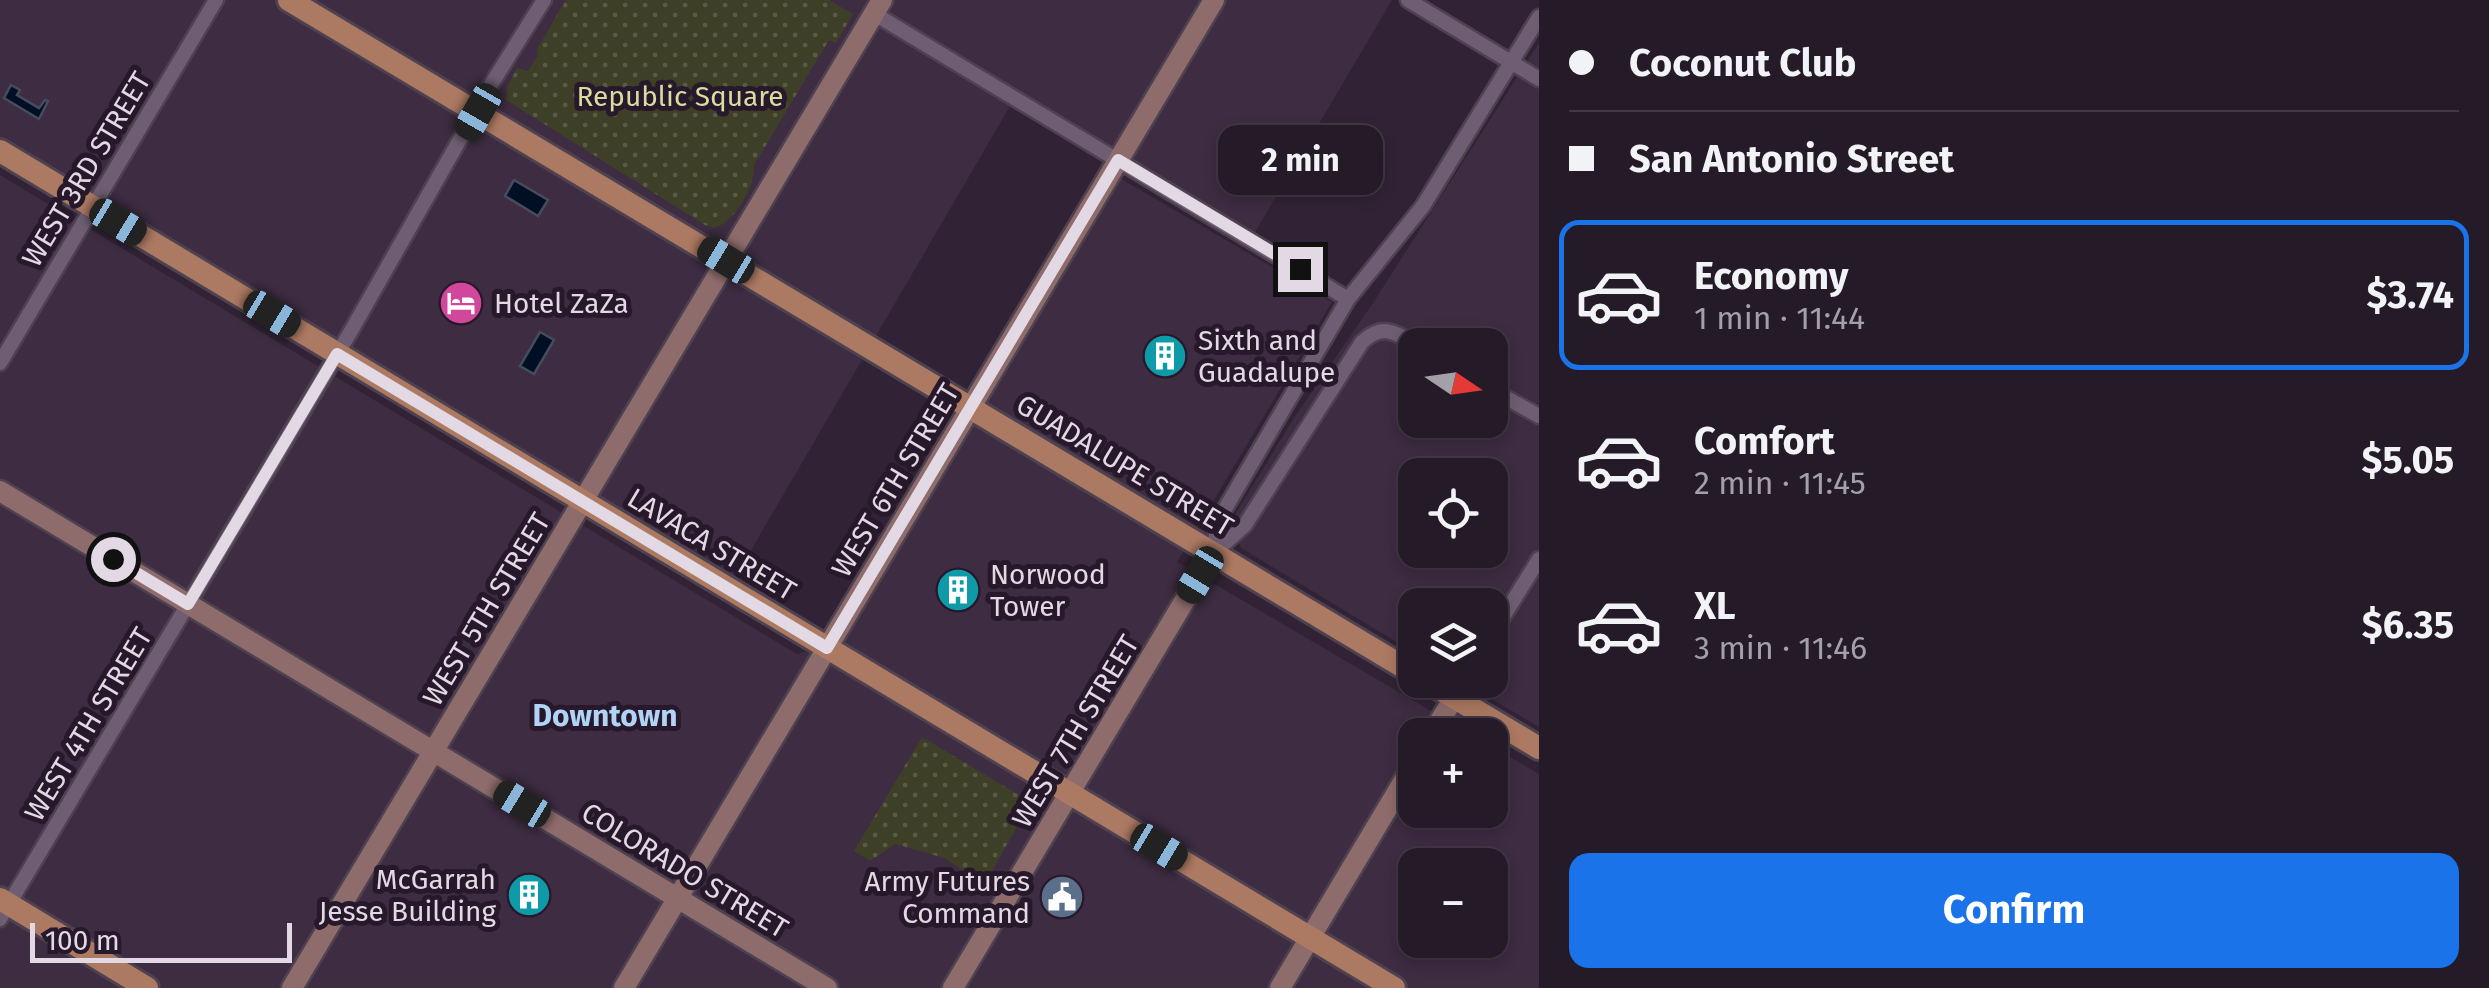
<!DOCTYPE html>
<html lang="en">
<head>
<meta charset="utf-8">
<style>
  :root { --surface:#251a28; --page:#312734; --text:#f1f3f6; --muted:#a3a1a8; --line:#423845; --accent:#1a73e8 }
  body { margin:0; font-family:"Fira Sans",sans-serif; background:var(--page); color:var(--text); height:100vh; display:flex; flex-direction:column; font-size:38px; white-space:nowrap }
  * { box-sizing:border-box; margin:0 }
  p { font-size:32px; color:var(--muted) }
  .icon { flex:none; width:55px; height:55px; fill:none; stroke:currentColor; stroke-width:2; stroke-linecap:round; stroke-linejoin:round }
  .map { position:relative; flex:1; overflow:hidden }
  .details { display:flex; flex-direction:column; background:var(--surface); width:950px }
  .details>* { flex:none }
  .hud { display:grid; align-content:center; height:220px; padding:0 30px; background:var(--surface) }
  .needle { width:65px; rotate:103deg }
  .buttons { position:absolute; left:1398px; top:328px; display:grid; gap:20px }
  .buttons a { display:grid; place-items:center; width:110px; height:110px; border-radius:20px; background:var(--surface); box-shadow:0 5px 15px #0003,0 0 0 2px var(--line); font-size:50px }
  .scale { position:absolute; left:30px; bottom:25px; width:262px; box-sizing:border-box; padding-left:10px; border:5px solid #e3d9e5; border-top:0; font-size:28px; line-height:35px; white-space:nowrap; color:#e3d9e5; -webkit-text-stroke:8px #27192b; paint-order:stroke }
  .end { position:absolute; width:45px; height:45px; margin:-22px; border:12px solid #e3d9e5; background:#111; box-shadow:0 0 0 5px #111 }
  .from { border-radius:50% }
  .bubble { position:absolute; height:70px; border-radius:20px; background:var(--surface); box-shadow:0 5px 15px #0003,0 0 0 2px var(--line); font-size:32px; font-weight:700; line-height:70px; text-align:center }
  .car { position:absolute; width:30px; height:60px; margin:-30px -15px; border-radius:12px; box-shadow:0 0 8px 2px #0007; background:linear-gradient(#222 24%,#8ab4d8 0 40%,#222 0 76%,#8ab4d8 0 86%,#222 0) }
  .hud b { display:flex; align-items:center; gap:35px; height:95px; font-size:38px }
  .hud b+b { border-top:2px solid var(--line) }
  .hud i { width:25px; height:25px; background:var(--text) }
  ul { padding:0; list-style:none }
  li { display:flex; align-items:center; gap:30px; height:150px; margin:0 20px 15px; padding:0 10px; border:5px solid transparent; border-radius:20px }
  li div { flex:1 }
  li b { display:block; font-size:38px }
  li em { font-style:normal; font-weight:700 }
  li.current { border-color:var(--accent) }
  li>.icon { width:90px; height:90px; stroke-width:1.5 }
  .button { display:flex; gap:20px; margin-top:auto; padding:20px 30px }
  .button a { flex:1; height:115px; border-radius:20px; background:var(--accent); color:#fff; font-size:40px; font-weight:700; line-height:115px; text-align:center }
  main { display:flex; flex:1; min-height:0 }
  .map>svg:first-child { display:block }
  .built { fill:#3e2c42; fill-rule:evenodd }
  .park { fill:url(#park-dots) }
  .water { fill:#010f24; stroke:#454c5e; stroke-width:2.5 }
  .lines { fill:none; stroke-linecap:round; stroke-linejoin:round }
  .minor-casing { stroke:#4e4150; stroke-width:19 }
  .secondary-casing { stroke:#4e4150; stroke-width:25 }
  .primary-casing { stroke:#4e4150; stroke-width:28 }
  .minor { stroke:#6f5e73; stroke-width:14 }
  .secondary { stroke:#8e6c6b; stroke-width:20 }
  .primary { stroke:#ac7962; stroke-width:22 }
  .route { stroke:#e3d9e5; stroke-width:12 }
  .labels { text-anchor:middle; stroke-width:10; stroke-linejoin:round; paint-order:stroke }
  .park-label { font-size:28px; fill:#d9dc9f; stroke:#27192b }
  .street-label { font-size:28px; fill:#e3d9e5; stroke:#27192b }
  .poi-label { font-size:28px; fill:#e3d9e5; stroke:#27192b; text-anchor:start }
  .neighbourhood-label { font-size:30px; font-weight:bold; fill:#b1d3f5; stroke:#27192b }
</style>
</head>
<body>
<main>
<div class="map">
<svg width="1539" height="988" viewBox="0 0 1539 988">
  <defs>
    <pattern id="park-dots" width="8" height="8" patternUnits="userSpaceOnUse" patternTransform="scale(2.5)"><rect width="8" height="8" fill="#3e3f27"/><path d="M2 2h.1M6 6h.1" fill="none" stroke="#5a5a46" stroke-width="1.8" stroke-linecap="round"/></pattern>
  </defs>
  <rect width="100%" height="100%" fill="#312335"/>
  <g class="built">
    <path d="M0,0h1392l-138,234 -238,-138 -290,497 -726,-435z"/>
    <path d="M1539,43v684l-79,-47h30v-75h-75v48l-174,-105 -10,-27 63,-103 81,-118zM1415,345h75v75h-75zM1415,475h75v75h-75z"/>
    <path d="M0,175l797,479 46,-13 275,-464 214,125 -155,260 295,173h-57v75h75v-65l49,29v214h-1539zM1415,865h75v75h-75z"/>
  </g>
  <g class="park">
    <path d="M566,0h263l24,14 -17,29 -7,-3 -75,125c1,21 -18,57 -40,63l-9,-3 -199,-125 1,-13 10,-19 11,3 10,-16 -1,-6z"/>
    <path d="M922,737l102,61 5,7 -44,79 -41,-26 -49,-14 -25,17 -16,-10z"/>
  </g>
  <g class="water">
    <path d="M11,85l9,5 -3,5 22,13 6,-8 3,1 -9,18 -35,-21z"/>
    <path d="M514,180l34,20 -10,16 -33,-20z"/>
    <path d="M540,332l14,8 -20,34 -14,-8z"/>
  </g>
  <g class="lines">
    <g class="minor-casing">
      <g id="minor">
        <path d="M1408,0l131,79"/>
        <path d="M873,13l475,286"/>
        <path d="M0,363l216,-363"/>
        <path d="M1490,389l49,27"/>
        <path d="M1213,553l6,-34 129,-220 75,-93 116,-189"/>
        <path d="M1214,553l31,-28 117,-183c21,-19 33,-10 54,3"/>
        <path d="M1490,638l49,-79"/>
        <path d="M1454,698l10,-18"/>
        <path d="M0,919l351,-588 141,-248 52,-83"/>
      </g>
    </g>
    <g class="secondary-casing">
      <g id="secondary">
        <path d="M0,491l827,497"/>
        <path d="M1431,735l23,-37"/>
        <path d="M292,988l590,-988"/>
        <path d="M624,988l590,-988"/>
        <path d="M953,988l260,-435"/>
        <path d="M1280,988l135,-226"/>
      </g>
    </g>
    <g class="primary-casing">
      <g id="primary">
        <path d="M289,0l1126,674"/>
        <path d="M0,151l1394,837"/>
        <path d="M1425,680l114,68"/>
        <path d="M0,899l147,89"/>
      </g>
    </g>
    <use href="#minor" class="minor"/>
    <use href="#secondary" class="secondary"/>
    <use href="#primary" class="primary"/>
  </g>
  <g class="lines">
    <path class="route" d="M113,559l75,45 149,-250 490,294 291,-488 182,109"/>
  </g>
  <defs>
    <g id="hotel-disc" transform="scale(2.25)"><circle r="9.5" fill="#d1479c" stroke="#27192b"/><path d="M-6-4.5h1.5V1H6V5H4.5V3h-9V5H-6ZM-4 0a1.8 1.8 0 1 1 3.6 0ZM.5 0V-2.5h3Q6-2.5 6 0Z" fill="#fff"/></g>
    <g id="building-disc" transform="scale(2.25)"><circle r="9.5" fill="#0f9aa8" stroke="#27192b"/><path d="M-4-6H4V6H1V3H-1V6H-4ZM-2.5-4.3h1.7v1.8h-1.7ZM.8-4.3h1.7v1.8H.8ZM-2.5-1h1.7V.8h-1.7ZM.8-1h1.7V.8H.8Z" fill="#fff"/></g>
    <g id="civic-disc" transform="scale(2.25)"><circle r="9.5" fill="#5c6f8a" stroke="#27192b"/><path d="M-.6-6.5H3V-4.5H.6V-3L4-1V1h2V6H-6V1h2V-1L-.6-3ZM-1.2 2.5V6h2.4V2.5Z" fill="#fff"/></g>
  </defs>
  <g fill-rule="evenodd">
    <use href="#hotel-disc" x="461" y="303"/>
    <use href="#building-disc" x="1165" y="356"/>
    <use href="#building-disc" x="958" y="590"/>
    <use href="#building-disc" x="529" y="895"/>
    <use href="#civic-disc" x="1062" y="897"/>
  </g>
  <g class="labels">
    <g class="park-label">
      <text x="680" y="106">Republic Square</text>
    </g>
    <g class="street-label">
      <text transform="translate(86 169) rotate(-59)" y="10">WEST 3RD STREET</text>
      <text transform="translate(1125 465) rotate(31)" y="10">GUADALUPE STREET</text>
      <text transform="translate(895 480) rotate(-59)" y="10">WEST 6TH STREET</text>
      <text transform="translate(712 544) rotate(31)" y="10">LAVACA STREET</text>
      <text transform="translate(486 609) rotate(-59)" y="10">WEST 5TH STREET</text>
      <text transform="translate(88 724) rotate(-59)" y="10">WEST 4TH STREET</text>
      <text transform="translate(1075 731) rotate(-59)" y="10">WEST 7TH STREET</text>
      <text transform="translate(685 870) rotate(31)" y="10">COLORADO STREET</text>
    </g>
    <g class="poi-label">
      <text x="494" y="313">Hotel ZaZa</text>
      <text x="1198" y="350">Sixth and<tspan x="1198" dy="32">Guadalupe</tspan></text>
      <text x="990" y="584">Norwood<tspan x="990" dy="32">Tower</tspan></text>
      <text x="496" y="889" text-anchor="end">McGarrah<tspan x="496" dy="32">Jesse Building</tspan></text>
      <text x="1030" y="891" text-anchor="end">Army Futures<tspan x="1030" dy="32">Command</tspan></text>
    </g>
    <g class="neighbourhood-label">
      <text x="605" y="726">Downtown</text>
    </g>
  </g>
</svg>
<div class="buttons">
<a><svg class="needle" viewBox="-14 -14 28 28"><path d="M0-13l5 13h-10z" fill="#e53935"/><path d="M0 13l5-13h-10z" fill="#a3a1a8"/></svg></a>
<a><svg class="icon" aria-label="locate" viewBox="0 0 24 24"><circle cx="12" cy="12" r="6"/><path d="M12 2v4M12 18v4M2 12h4M18 12h4"/></svg></a>
<a><svg class="icon" aria-label="layers" viewBox="0 0 24 24"><path d="M12 4l9 5-9 5-9-5zM3 14l9 5 9-5"/></svg></a>
<a>+</a>
<a>−</a>
</div>
<div class="scale">100 m</div>
<i class="end from" style="left:113px;top:559px"></i>
<i class="end" style="left:1300px;top:269px"></i>
<div class="bubble" style="left:1218px;top:125px;width:165px">2 min</div>
<i class="car" style="left:478px;top:112px;rotate:210deg"></i>
<i class="car" style="left:118px;top:222px;rotate:121deg"></i>
<i class="car" style="left:726px;top:260px;rotate:301deg"></i>
<i class="car" style="left:272px;top:314px;rotate:121deg"></i>
<i class="car" style="left:1200px;top:575px;rotate:211deg"></i>
<i class="car" style="left:522px;top:804px;rotate:301deg"></i>
<i class="car" style="left:1159px;top:847px;rotate:121deg"></i>
</div>
<section class="details">
<div class="hud">
<b><i class="from"></i>Coconut Club</b>
<b><i></i>San Antonio Street</b>
</div>
<ul>
<li class="current"><svg class="icon" aria-label="car" viewBox="0 0 24 24"><path d="M5 17H2v-5l4-1 3-4h7l3 4 3 1v5h-3M9 17h6M6 11h13"/><circle cx="7" cy="17" r="2"/><circle cx="17" cy="17" r="2"/></svg><div><b>Economy</b><p>1 min · 11:44</p></div><em>$3.74</em></li>
<li><svg class="icon" aria-label="car" viewBox="0 0 24 24"><path d="M5 17H2v-5l4-1 3-4h7l3 4 3 1v5h-3M9 17h6M6 11h13"/><circle cx="7" cy="17" r="2"/><circle cx="17" cy="17" r="2"/></svg><div><b>Comfort</b><p>2 min · 11:45</p></div><em>$5.05</em></li>
<li><svg class="icon" aria-label="car" viewBox="0 0 24 24"><path d="M5 17H2v-5l4-1 3-4h7l3 4 3 1v5h-3M9 17h6M6 11h13"/><circle cx="7" cy="17" r="2"/><circle cx="17" cy="17" r="2"/></svg><div><b>XL</b><p>3 min · 11:46</p></div><em>$6.35</em></li>
</ul>
<div class="button"><a>Confirm</a></div>
</section>
</main>
</body>
</html>
